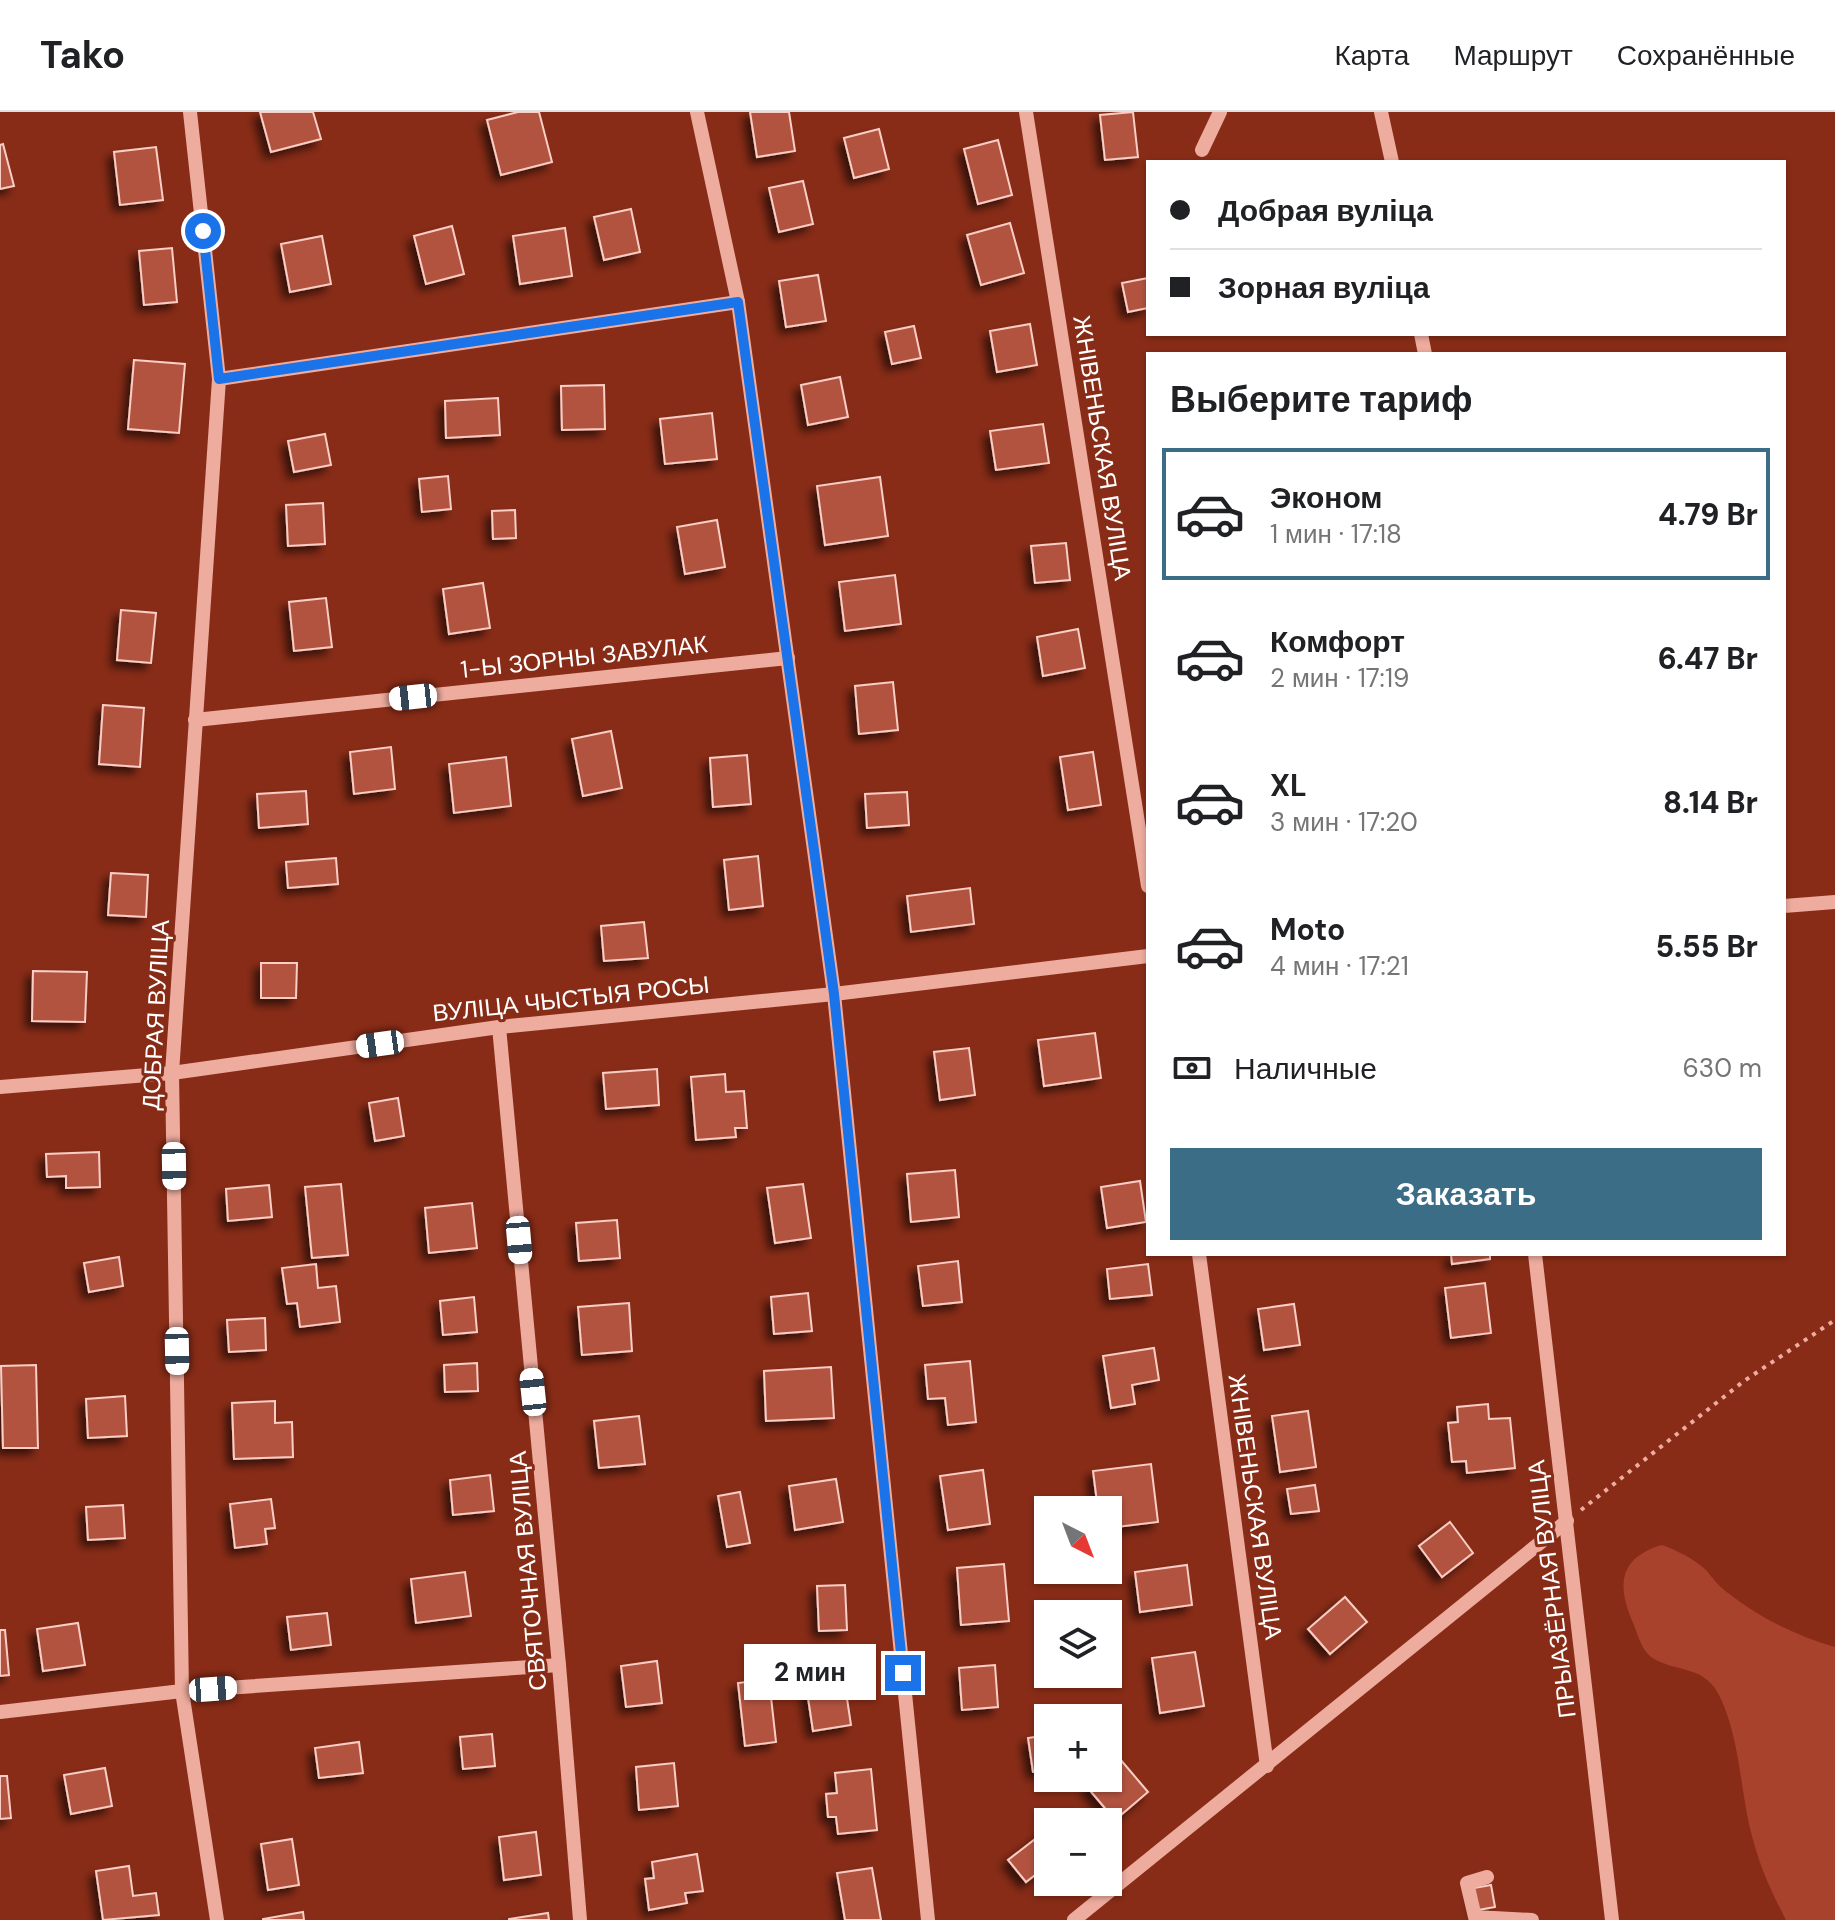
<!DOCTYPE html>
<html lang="ru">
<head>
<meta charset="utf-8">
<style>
  :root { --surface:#fff; --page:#f2f2f2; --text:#202124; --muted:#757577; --line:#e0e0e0; --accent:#3b6d87 }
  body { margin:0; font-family:"DM Sans",sans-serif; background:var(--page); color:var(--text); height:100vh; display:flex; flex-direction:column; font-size:30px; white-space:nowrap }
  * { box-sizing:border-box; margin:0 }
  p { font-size:26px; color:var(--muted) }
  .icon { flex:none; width:44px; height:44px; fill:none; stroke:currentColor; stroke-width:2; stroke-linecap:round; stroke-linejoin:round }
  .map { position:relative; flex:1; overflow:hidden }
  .side { position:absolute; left:1146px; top:240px; width:640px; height:904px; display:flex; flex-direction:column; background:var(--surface); border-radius:0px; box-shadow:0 2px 6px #0004 }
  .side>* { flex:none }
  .guide { position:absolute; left:1146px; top:48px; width:640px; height:176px; border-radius:0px; box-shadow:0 2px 6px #0004; display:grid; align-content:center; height:176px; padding:0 24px; background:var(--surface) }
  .needle { width:52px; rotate:138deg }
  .buttons { position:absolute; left:1034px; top:1384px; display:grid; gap:16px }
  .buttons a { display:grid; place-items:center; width:88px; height:88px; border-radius:0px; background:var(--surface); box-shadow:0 2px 6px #0004; font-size:40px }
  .end { position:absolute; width:36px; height:36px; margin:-18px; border:10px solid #1a73e8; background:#fff; box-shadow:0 0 0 4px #fff }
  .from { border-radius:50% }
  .bubble { position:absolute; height:56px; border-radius:0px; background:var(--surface); box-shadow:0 2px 6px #0004; font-size:26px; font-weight:800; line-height:56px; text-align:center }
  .car { position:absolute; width:24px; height:48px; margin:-24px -12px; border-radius:10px; box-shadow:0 0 6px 2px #0007; background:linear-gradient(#fff 24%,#345 0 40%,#fff 0 76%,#345 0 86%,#fff 0) }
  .guide b { display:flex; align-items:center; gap:28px; height:76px; font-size:30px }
  .guide b+b { border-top:2px solid var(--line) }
  .guide i { width:20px; height:20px; background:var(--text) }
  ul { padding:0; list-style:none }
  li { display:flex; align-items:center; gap:24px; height:132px; margin:0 16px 12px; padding:0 8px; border:4px solid transparent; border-radius:0px }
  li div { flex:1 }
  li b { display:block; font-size:30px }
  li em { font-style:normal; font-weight:800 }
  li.on { border-color:var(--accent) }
  li>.icon { width:72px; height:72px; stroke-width:1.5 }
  h2 { padding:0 24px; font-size:36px; line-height:96px }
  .pay { display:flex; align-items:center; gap:20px; height:88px; padding:0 24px; font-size:30px }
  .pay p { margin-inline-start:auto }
  .action { display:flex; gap:16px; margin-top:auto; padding:16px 24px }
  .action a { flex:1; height:92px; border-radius:0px; background:var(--accent); color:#fff; font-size:32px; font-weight:800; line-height:92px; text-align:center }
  header { display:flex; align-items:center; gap:48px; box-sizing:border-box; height:112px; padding:0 40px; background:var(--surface); border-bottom:2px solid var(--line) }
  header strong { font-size:38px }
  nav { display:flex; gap:44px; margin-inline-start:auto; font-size:28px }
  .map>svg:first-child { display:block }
  .green { fill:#a9422d }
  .building { fill:#b25340; stroke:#facec5; stroke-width:2; filter:url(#shadow) }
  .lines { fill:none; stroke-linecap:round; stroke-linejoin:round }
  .path { stroke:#eeac9f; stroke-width:4; stroke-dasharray:4 6; stroke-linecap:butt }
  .minor { stroke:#eeac9f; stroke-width:14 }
  .route { stroke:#1a73e8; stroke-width:10 }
  .labels { text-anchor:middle; stroke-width:6; stroke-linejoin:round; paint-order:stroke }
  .street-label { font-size:24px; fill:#fff; stroke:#882c17 }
</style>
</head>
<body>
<header>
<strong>Tako</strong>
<nav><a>Карта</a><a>Маршрут</a><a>Сохранённые</a></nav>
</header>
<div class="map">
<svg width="1835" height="1808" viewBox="0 0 1835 1808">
  <defs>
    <filter id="shadow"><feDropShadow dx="-6" dy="6" stdDeviation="4" flood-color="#0009"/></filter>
  </defs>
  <rect width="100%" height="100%" fill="#882c17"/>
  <path class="green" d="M1662,1433c16,6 31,13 44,25 7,8 13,17 22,23 32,25 68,43 107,54v273h-49c-18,-35 -28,-58 -37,-96 -9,-42 -10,-85 -28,-125 -16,-36 -44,-25 -70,-42 -9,-7 -13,-21 -17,-32 -17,-37 -17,-67 28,-80z"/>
  <g class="building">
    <path d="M260,0h53l8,27 -50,13z"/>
    <path d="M518,0h21l13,50 -51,13 -14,-55z"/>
    <path d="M750,0h39l6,39 -38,6z"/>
    <path d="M1133,0l5,45 -33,3 -5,-45z"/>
    <path d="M879,17l10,40 -35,9 -10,-40z"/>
    <path d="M998,28l14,55 -34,9 -14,-55z"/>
    <path d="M3,32l11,42 -14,3v-44z"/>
    <path d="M156,35l7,53 -43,5 -6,-53z"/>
    <path d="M803,69l10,43 -34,8 -10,-44z"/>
    <path d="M631,97l9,43 -36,8 -10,-43z"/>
    <path d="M1010,111l14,50 -43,12 -14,-50z"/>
    <path d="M452,114l12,48 -38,10 -12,-48z"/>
    <path d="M565,116l7,48 -52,8 -7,-48z"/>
    <path d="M322,124l9,48 -41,8 -9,-48z"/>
    <path d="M172,136l5,54 -33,3 -5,-54z"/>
    <path d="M818,163l8,46 -40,6 -7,-46z"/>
    <path d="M1148,166v30l-20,4 -6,-29z"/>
    <path d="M1030,212l7,41 -40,7 -7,-41z"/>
    <path d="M914,214l7,32 -29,6 -7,-32z"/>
    <path d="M134,248l51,4 -6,69 -51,-4z"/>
    <path d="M840,265l8,40 -40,8 -7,-40z"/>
    <path d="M604,273l1,44 -43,1 -1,-44z"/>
    <path d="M498,286l2,37 -54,3 -1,-37z"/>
    <path d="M712,301l5,46 -52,5 -5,-45z"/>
    <path d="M1043,312l6,39 -53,7 -6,-39z"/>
    <path d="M325,322l6,31 -37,7 -6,-31z"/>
    <path d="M448,364l3,33 -29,3 -3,-33z"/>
    <path d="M880,365l8,59 -63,9 -8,-59z"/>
    <path d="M323,391l2,41 -37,2 -2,-41z"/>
    <path d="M515,398l1,28 -23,1 -1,-28z"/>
    <path d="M717,408l8,47 -40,7 -8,-47z"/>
    <path d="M1066,431l4,37 -35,3 -4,-37z"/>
    <path d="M895,463l6,49 -56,7 -6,-49z"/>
    <path d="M483,471l7,45 -41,6 -6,-45z"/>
    <path d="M326,486l6,49 -38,4 -5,-49z"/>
    <path d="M121,498l35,3 -5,50 -34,-3z"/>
    <path d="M1078,517l7,39 -42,8 -6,-39z"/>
    <path d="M893,570l5,48 -39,4 -4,-48z"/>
    <path d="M103,593l41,3 -4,59 -41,-3z"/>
    <path d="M611,619l11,57 -39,8 -11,-57z"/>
    <path d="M391,635l4,42 -41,5 -4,-42z"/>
    <path d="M1093,640l8,53 -33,5 -8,-53z"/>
    <path d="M747,643l4,49 -38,3 -3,-49z"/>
    <path d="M506,645l5,49 -57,7 -5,-49z"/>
    <path d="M306,679l2,33 -49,4 -2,-34z"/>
    <path d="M907,680l2,33 -42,3 -2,-34z"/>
    <path d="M758,744l5,50 -34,4 -5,-50z"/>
    <path d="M336,746l2,26 -50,4 -2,-26z"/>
    <path d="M111,761l37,2 -2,42 -38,-2z"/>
    <path d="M970,776l4,36 -63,8 -4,-36z"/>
    <path d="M644,810l4,36 -44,3 -3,-35z"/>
    <path d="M261,851h36l-1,35h-35z"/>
    <path d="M33,859l54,1 -2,50 -53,-1z"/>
    <path d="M1095,921l6,45 -57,8 -6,-46z"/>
    <path d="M969,936l6,47 -35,5 -6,-48z"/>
    <path d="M657,957l2,36 -53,4 -3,-36z"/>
    <path d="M725,962l1,18 18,-1 3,37h-12l1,9 -40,3 -5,-63z"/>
    <path d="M398,986l6,38 -29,5 -6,-38z"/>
    <path d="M99,1040l1,35 -34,1v-12l-19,1 -1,-23z"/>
    <path d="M955,1058l4,47 -48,5 -4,-48z"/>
    <path d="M1140,1069l6,41 -39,6 -6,-41z"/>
    <path d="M341,1072l7,71 -36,3 -7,-71z"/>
    <path d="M803,1072l8,54 -36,5 -8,-55z"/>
    <path d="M269,1073l3,32 -44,4 -2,-32z"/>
    <path d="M472,1091l5,45 -48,5 -4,-45z"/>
    <path d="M617,1108l3,38 -41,3 -3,-38z"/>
    <path d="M1451,1142h39v5l-38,5z"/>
    <path d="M119,1145l4,29 -34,6 -5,-29z"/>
    <path d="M958,1149l4,41 -39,4 -5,-40z"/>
    <path d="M316,1152l2,24 18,-2 4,36 -40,5 -3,-24 -10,1 -5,-36z"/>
    <path d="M1148,1152l4,31 -42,4 -3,-30z"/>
    <path d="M1485,1171l6,50 -40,5 -6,-50z"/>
    <path d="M808,1181l4,38 -38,3 -3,-37z"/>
    <path d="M474,1185l3,35 -34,3 -3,-34z"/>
    <path d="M629,1191l3,48 -50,4 -4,-48z"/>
    <path d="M1294,1192l6,41 -36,5 -6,-41z"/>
    <path d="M265,1206l1,32 -37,2 -2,-32z"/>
    <path d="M1154,1236l5,32 -27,5 3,19 -24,4 -8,-52z"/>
    <path d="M970,1249l6,61 -28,3 -3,-27 -17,1 -3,-34z"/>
    <path d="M477,1251l1,28 -33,1 -1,-27z"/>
    <path d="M36,1253l2,83h-35l-2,-82z"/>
    <path d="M831,1255l3,51 -68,3 -2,-50z"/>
    <path d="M125,1284l2,40 -39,2 -2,-39z"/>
    <path d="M275,1289v22l17,-1 1,35 -59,2 -2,-56z"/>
    <path d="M1488,1292l1,15 21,-1 5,50 -48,5 -1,-12 -14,1 -4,-39 10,-1 -1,-15z"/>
    <path d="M1308,1299l8,56 -36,5 -8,-56z"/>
    <path d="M639,1304l6,48 -46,4 -5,-47z"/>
    <path d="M1151,1352l7,58 -41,5 -1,-12h-8v-5h-10l-5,-39z"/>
    <path d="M983,1358l7,54 -42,6 -8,-54z"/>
    <path d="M490,1363l4,36 -41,4 -3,-35z"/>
    <path d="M836,1367l7,43 -48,8 -6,-44z"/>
    <path d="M1315,1373l4,26 -28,3 -4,-25z"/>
    <path d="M740,1380l10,51 -23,4 -9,-51z"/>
    <path d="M271,1387l4,29 -10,1 2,15 -32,4 -5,-44z"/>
    <path d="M123,1393l2,33 -37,2 -2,-33z"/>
    <path d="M1450,1410l23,31 -31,24 -23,-31z"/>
    <path d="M1004,1452l5,57 -48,4 -4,-57z"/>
    <path d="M1187,1453l5,40 -52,7 -5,-40z"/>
    <path d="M465,1460l6,44 -55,7 -5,-44z"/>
    <path d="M845,1473l2,45 -28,1 -2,-45z"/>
    <path d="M1345,1485l22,25 -37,32 -22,-25z"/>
    <path d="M327,1501l4,32 -40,5 -4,-33z"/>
    <path d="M78,1511l7,42 -42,6 -6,-42z"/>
    <path d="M0,1518h5l4,45 -9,1z"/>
    <path d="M1195,1540l9,54 -44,7 -8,-55z"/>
    <path d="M657,1549l5,42 -36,4 -5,-41z"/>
    <path d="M995,1553l3,42 -36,3 -3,-42z"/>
    <path d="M843,1560l8,53 -38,6 -8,-53z"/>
    <path d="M769,1567l7,63 -31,4 -7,-63z"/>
    <path d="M492,1622l3,32 -32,3 -3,-32z"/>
    <path d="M1048,1623v35l-15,2 -5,-34z"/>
    <path d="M359,1630l4,31 -44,5 -4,-30z"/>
    <path d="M1120,1647l28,33 -33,28 -28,-33 10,-9h11v-9z"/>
    <path d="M674,1651l4,43 -39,4 -3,-43z"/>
    <path d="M105,1656l7,38 -41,8 -7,-39z"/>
    <path d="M871,1657l6,61 -39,4 -2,-17h-8l-2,-23 11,-1 -2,-20z"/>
    <path d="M0,1664h7l4,42 -11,1z"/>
    <path d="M1048,1717v36l-22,17 -18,-22z"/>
    <path d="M536,1720l5,43 -37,5 -5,-43z"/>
    <path d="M292,1727l7,46 -31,5 -7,-46z"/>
    <path d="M697,1742l6,37 -18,2 2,10 -38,7 -4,-31 9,-1 -2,-16z"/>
    <path d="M129,1754l4,30 23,-3 3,22 -56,5 -7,-49z"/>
    <path d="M872,1756l9,52h-36l-8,-47z"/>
    <path d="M1491,1773l4,22 -17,3 -4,-22z"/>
    <path d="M303,1800l1,8h-41v-1z"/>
    <path d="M548,1801l1,7h-40v-1z"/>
  </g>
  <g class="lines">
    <path class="path" d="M1581,1398l163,-129 91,-61"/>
    <g class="minor">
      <path d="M190,0l29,267 -47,694 10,618 35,229"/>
      <path d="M697,0l41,190 96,692 94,926"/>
      <path d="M1026,0l122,774"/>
      <path d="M1381,0l11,50"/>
      <path d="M1202,38l18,-38"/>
      <path d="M1421,222l4,20"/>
      <path d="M219,267l519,-77"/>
      <path d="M195,608l593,-62"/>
      <path d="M1784,794l51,-4"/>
      <path d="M499,915l60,638 21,255"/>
      <path d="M0,975l172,-14 327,-46 335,-33 314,-38"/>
      <path d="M1199,1142l68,512"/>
      <path d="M1535,1142l77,666"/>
      <path d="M0,1600l182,-21 377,-26"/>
      <path d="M1487,1765l-20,6 8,34 57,3"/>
      <path d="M1074,1808l493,-399"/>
    </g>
  </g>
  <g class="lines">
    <path class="route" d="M203,119l16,148 519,-77 96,692 69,679"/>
  </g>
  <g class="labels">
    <g class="street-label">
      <text transform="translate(1102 336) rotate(81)" y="8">ЖНІВЕНЬСКАЯ ВУЛІЦА</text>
      <text transform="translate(584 545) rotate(-6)" y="8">1-Ы ЗОРНЫ ЗАВУЛАК</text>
      <text transform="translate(571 887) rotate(-6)" y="8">ВУЛІЦА ЧЫСТЫЯ РОСЫ</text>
      <text transform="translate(156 903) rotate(-87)" y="8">ДОБРАЯ ВУЛІЦА</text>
      <text transform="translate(1255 1395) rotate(82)" y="8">ЖНІВЕНЬСКАЯ ВУЛІЦА</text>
      <text transform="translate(528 1459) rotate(-95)" y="8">СВЯТОЧНАЯ ВУЛІЦА</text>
      <text transform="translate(1552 1477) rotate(-97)" y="8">ПРЫАЗЁРНАЯ ВУЛІЦА</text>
    </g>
  </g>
</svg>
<div class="buttons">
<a><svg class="needle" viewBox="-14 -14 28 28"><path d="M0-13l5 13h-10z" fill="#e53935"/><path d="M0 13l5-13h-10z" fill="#757577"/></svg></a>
<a><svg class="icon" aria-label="layers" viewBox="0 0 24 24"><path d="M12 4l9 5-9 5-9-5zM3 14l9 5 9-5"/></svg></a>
<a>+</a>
<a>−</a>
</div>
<i class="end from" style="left:203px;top:119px"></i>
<i class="end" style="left:903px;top:1561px"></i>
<div class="bubble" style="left:744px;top:1532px;width:132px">2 мин</div>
<i class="car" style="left:413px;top:585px;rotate:264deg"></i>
<i class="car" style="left:380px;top:932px;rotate:262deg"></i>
<i class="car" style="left:174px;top:1054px;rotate:179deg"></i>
<i class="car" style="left:519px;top:1128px;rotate:175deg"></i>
<i class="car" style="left:177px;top:1239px;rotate:179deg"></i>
<i class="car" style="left:533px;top:1280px;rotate:354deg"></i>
<i class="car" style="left:213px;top:1577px;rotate:86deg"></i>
<div class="guide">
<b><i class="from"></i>Добрая вуліца</b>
<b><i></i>Зорная вуліца</b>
</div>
<section class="side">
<h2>Выберите тариф</h2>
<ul>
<li class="on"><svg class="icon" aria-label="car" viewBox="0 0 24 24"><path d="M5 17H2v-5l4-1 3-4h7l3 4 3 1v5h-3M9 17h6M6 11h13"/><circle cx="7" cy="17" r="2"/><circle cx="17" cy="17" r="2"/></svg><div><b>Эконом</b><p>1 мин · 17:18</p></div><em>4.79 Br</em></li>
<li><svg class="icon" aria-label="car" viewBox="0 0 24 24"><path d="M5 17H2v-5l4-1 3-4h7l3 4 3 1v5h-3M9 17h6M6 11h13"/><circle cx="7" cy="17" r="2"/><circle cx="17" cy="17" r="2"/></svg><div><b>Комфорт</b><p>2 мин · 17:19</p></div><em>6.47 Br</em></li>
<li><svg class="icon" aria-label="car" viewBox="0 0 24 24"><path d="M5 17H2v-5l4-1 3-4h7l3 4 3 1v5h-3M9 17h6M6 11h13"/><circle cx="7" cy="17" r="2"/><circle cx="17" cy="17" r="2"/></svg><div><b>XL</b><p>3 мин · 17:20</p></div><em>8.14 Br</em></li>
<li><svg class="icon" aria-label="car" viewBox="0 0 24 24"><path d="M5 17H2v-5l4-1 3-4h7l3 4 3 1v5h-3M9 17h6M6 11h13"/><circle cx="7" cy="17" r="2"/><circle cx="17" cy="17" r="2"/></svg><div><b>Moto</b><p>4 мин · 17:21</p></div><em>5.55 Br</em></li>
</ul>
<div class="pay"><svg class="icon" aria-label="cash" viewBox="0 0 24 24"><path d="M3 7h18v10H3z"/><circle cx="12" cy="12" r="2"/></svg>Наличные<p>630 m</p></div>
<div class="action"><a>Заказать</a></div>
</section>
</div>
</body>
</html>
